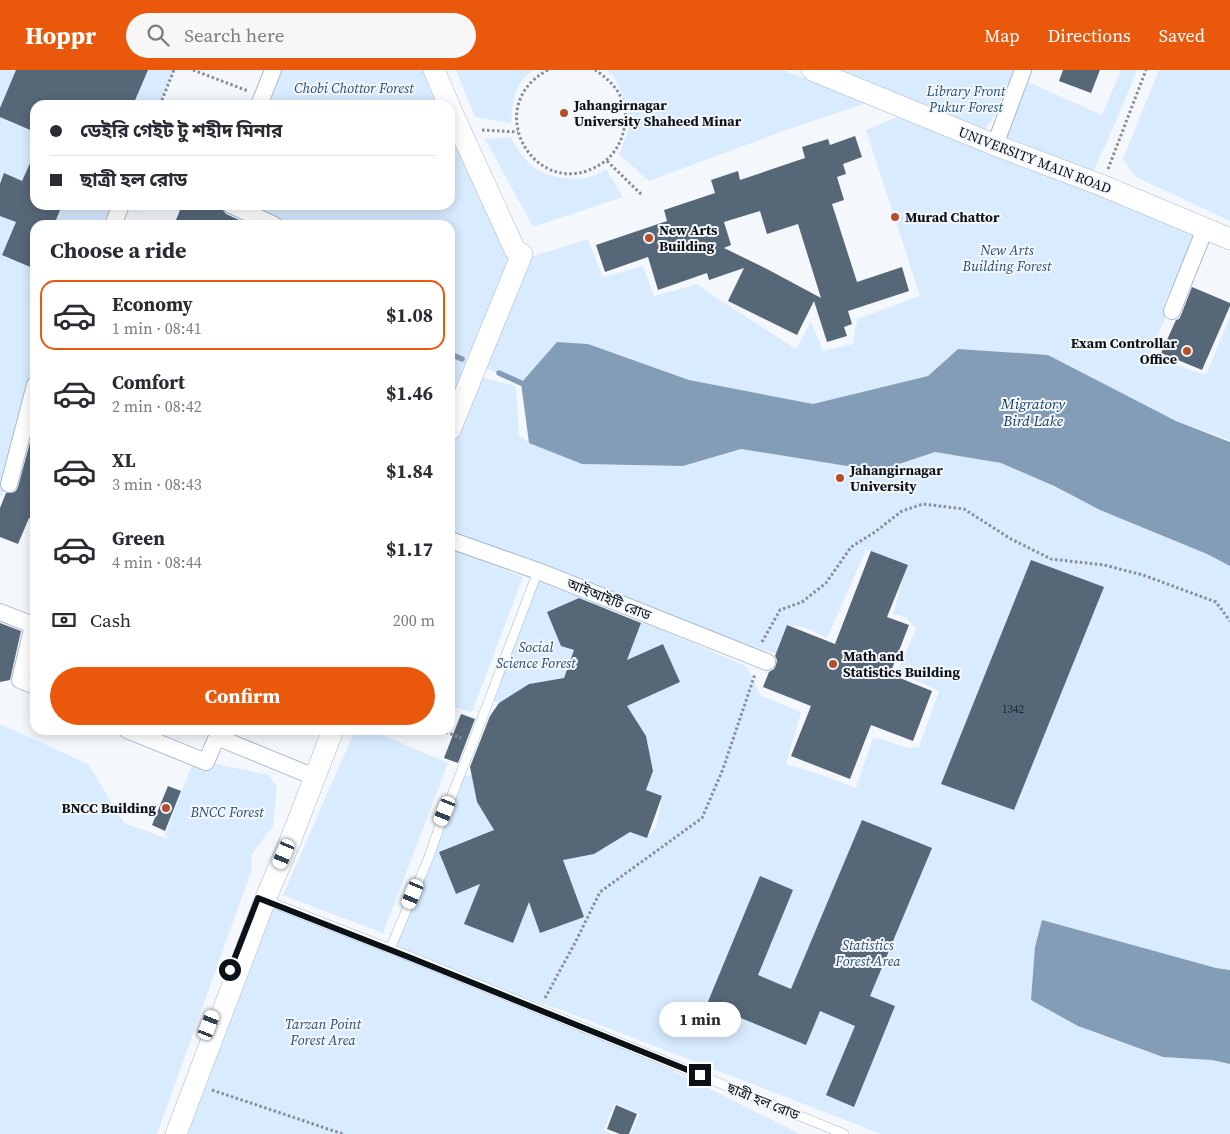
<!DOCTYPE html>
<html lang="en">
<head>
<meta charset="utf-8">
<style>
  :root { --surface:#fff; --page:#f7f7f7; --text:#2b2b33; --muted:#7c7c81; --line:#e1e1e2; --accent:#ea580c }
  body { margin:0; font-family:"Source Serif 4","Noto Sans Bengali",serif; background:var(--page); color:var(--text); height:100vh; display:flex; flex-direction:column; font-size:19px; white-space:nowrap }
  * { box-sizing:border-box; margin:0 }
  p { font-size:16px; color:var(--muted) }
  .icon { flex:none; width:28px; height:28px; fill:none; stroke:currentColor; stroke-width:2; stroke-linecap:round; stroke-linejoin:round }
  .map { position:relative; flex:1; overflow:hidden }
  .drawer { position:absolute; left:30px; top:150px; width:425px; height:515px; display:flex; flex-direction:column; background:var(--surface); border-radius:15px; box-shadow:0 2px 12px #0003 }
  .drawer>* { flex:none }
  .banner { position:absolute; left:30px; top:30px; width:425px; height:110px; border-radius:15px; box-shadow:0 2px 12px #0003; display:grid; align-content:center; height:110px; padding:0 20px; background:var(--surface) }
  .end { position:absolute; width:22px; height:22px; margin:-11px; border:6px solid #0a1117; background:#fff; box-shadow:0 0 0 2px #fff }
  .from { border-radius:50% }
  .bubble { position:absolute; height:35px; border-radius:18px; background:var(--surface); box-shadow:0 2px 12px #0003; font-size:16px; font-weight:700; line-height:35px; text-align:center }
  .car { position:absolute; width:15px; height:30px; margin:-15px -8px; border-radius:6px; box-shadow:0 0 4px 1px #0007; background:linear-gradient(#fff 24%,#345 0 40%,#fff 0 76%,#345 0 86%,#fff 0) }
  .banner b { display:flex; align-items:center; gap:18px; height:48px; font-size:19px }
  .banner b+b { border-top:1px solid var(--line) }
  .banner i { width:12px; height:12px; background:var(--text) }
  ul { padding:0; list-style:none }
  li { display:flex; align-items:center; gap:15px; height:70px; margin:0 10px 8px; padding:0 10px; border:2px solid transparent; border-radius:15px }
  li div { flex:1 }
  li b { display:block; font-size:19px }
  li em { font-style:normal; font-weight:700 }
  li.current { border-color:var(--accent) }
  li>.icon { width:45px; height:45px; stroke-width:1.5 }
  h2 { padding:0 20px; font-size:22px; line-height:60px }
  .pay { display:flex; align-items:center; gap:12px; height:55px; padding:0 20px; font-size:19px }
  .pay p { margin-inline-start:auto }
  .primary-button { display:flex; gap:10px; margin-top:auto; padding:10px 20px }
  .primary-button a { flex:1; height:58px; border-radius:30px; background:var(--accent); color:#fff; font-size:20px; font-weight:700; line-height:58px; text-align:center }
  header { display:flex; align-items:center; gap:30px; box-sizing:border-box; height:70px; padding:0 25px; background:var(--accent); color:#fff }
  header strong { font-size:24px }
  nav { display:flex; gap:28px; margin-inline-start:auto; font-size:18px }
  .search { width:350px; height:45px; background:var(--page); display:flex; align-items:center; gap:12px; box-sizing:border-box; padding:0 18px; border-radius:28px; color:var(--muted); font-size:19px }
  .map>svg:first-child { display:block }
  .green { fill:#d8ebff }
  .water { fill:#849db7 }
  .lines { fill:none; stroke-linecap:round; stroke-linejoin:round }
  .stream { stroke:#849db7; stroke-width:5.5 }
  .building { fill:#566778; fill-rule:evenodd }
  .service-casing { stroke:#a7bacd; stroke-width:10 }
  .minor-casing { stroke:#a7bacd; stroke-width:18 }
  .tertiary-casing { stroke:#a7bacd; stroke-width:22 }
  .path { stroke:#898e93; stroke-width:3; stroke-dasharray:2.5 2.5; stroke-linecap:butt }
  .service { stroke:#fff; stroke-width:9 }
  .minor { stroke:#fff; stroke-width:16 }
  .tertiary { stroke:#fff; stroke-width:21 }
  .route { stroke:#0a1117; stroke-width:6 }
  .poi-dot { fill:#b64e2a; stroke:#f4f8fc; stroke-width:2 }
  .labels { text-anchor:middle; stroke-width:4; stroke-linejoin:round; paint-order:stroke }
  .number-label { font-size:11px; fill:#1d262f }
  .park-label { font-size:14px; font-style:italic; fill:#254d73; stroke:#f4f8fc }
  .poi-label { font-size:14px; font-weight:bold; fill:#0a1117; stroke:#f4f8fc; text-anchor:start }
  .street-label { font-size:14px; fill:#0a1117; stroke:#f4f8fc }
  .water-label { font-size:15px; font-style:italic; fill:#123b5f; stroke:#f4f8fc }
</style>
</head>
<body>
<header>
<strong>Hoppr</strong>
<div class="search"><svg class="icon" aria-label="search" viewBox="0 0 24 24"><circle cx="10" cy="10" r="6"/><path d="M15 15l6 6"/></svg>Search here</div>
<nav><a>Map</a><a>Directions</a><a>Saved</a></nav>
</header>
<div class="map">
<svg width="1230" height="1064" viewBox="0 0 1230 1064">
  <rect width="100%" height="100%" fill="#f4f8fc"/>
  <g class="green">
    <path d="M0,0h174l-14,35h-125v100h86l-8,20h-78v194l-26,65 -9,13z"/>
    <path d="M273,0h161l15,35h-189z"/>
    <path d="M456,0h77c-19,15 -20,31 -22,53l-36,-6z"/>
    <path d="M607,0h176l83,33 -77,26 -140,52 -30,-27c10,-24 14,-32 4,-57 -4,-12 -7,-18 -16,-27z"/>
    <path d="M812,0h211l-3,9 -40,58z"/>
    <path d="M1121,0h16l-14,35 -31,70 -87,-37 23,-56 74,33z"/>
    <path d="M1159,0h71v151l-94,-44 -13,-18z"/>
    <path d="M450,38l65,142 -65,164v-189h-176l-43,-20h219z"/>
    <path d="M904,44l292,119 -31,69 1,15 -17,38 57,20 24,-58v123l-54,-19 -128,-66 -90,-6 -30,27 -115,29 -124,-25 -101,-36 -31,-2 -36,41 -38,-16 44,-109 61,-19 15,38 40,-11 11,30 44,-12 11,9 87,56 15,-27 12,29 30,-7 4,-25 63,-23 -54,-166z"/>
    <path d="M510,67c6,10 13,21 22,29 12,11 44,16 60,10 4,-1 9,-4 14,-7l17,28 -90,30 -48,-88z"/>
    <path d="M479,307l37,9 3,50 11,7 52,21 101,2 58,-17 137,22 57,-19 66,11 45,20 54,27 107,44 23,12v404l-14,-2 -185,31 62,33 70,25 49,3 18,4v70h-349l-322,-125 -43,-13 -123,-49 69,-172 10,1 5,26 18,30 -10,39 -13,-33 -33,14 17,42 24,-10 -15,40 47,19 17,-41 11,31 43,-16 -14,-39 -10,-18 35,-6 34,-24 19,8 9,-11 6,-30 -16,-7 7,-19 -7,-35 -19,-30 52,-24 -16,-38 -36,16 15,-39 104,45 15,30 40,16 -15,52 29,9 41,15 17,-51 36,11 10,-1 20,-56 -42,-19 19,-43 -10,-12 -13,-3 14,-49 -41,-15 -39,88 -20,-10 -20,-3 -11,29 -93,-33 -233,-89v-77z"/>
    <path d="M450,479l73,28 -51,135 -19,-5 -3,8z"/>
    <path d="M540,502l71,28 -10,26 -13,-32 -41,18 14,34 13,4 -10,28 -35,6 -30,19 -10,-4z"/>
    <path d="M0,654l88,40 36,59 44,16 -3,-4 30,-77 11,4 63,13 8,12 -4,39 -22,29 1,14 -95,265h-157z"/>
    <path d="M355,660h15l78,33 -65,170 -100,-38z"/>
    <path d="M265,831l395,161v2l140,70h-169l8,-20 -24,-11 -11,27 8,4h-436z"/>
  </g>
  <g class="water">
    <path d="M557,272l31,2 101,36 124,24 115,-28 30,-27 90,6 128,66 54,21v124l-23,-12 -107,-44 -46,-24 -53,-23 -66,-11 -57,19 -137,-22 -58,17 -101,-2 -53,-21 -8,-60z"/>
    <path d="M1042,850l174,48 14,2v94l-18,-4 -49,-3 -85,-31 -47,-26 4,-53z"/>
  </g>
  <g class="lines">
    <g class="stream">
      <path d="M450,284l12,5"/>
      <path d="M499,303l22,10"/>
    </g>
  </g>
  <g class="building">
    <path d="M16,0h132l-15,35h-98v27l-35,-15v-9z"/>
    <path d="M1063,0h37l-9,23 -32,-12z"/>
    <path d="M855,66l7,21 -19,7 3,10 -9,3 7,23 -12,4 25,78 45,-15 7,24 -61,20 4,13 -8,3 3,9 -20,6 -13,-41 -17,34 -69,-34 16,-33 -35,12 -2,-7 -49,17 -10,-33 -43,15 -9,-27 71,-24 -3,-11 51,-17 -4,-13 27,-9 2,9 65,-22 -3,-11 26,-8 2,6zM760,141l7,23 31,-10 23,74 -54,-29 -43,-21 7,-3 -7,-23z"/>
    <path d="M35,82v53h27l-8,20h-19v44l-33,-14 14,-33 -16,-6v-32l4,-11 18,8z"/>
    <path d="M182,135h39l2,5 3,4 24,11h-76z"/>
    <path d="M1192,217l38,16v3l-28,64 -41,-17 15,-33 3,-1 2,-4z"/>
    <path d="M35,354v96l-6,-2 -11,26 -18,-7v-29l6,-15h6l4,-2 2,-4z"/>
    <path d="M871,481l37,14 -21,52 22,8 -19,49 42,17 -19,50 -42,-16 -21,54 -59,-23 20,-50 -48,-19 6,-15 5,-3 2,-4 1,-5 -2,-4 12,-31 48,19z"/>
    <path d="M1031,490l73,27 -90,223 -73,-26z"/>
    <path d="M579,528l62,25 -14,37 36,-16 17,38 -53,24 19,30 7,35 -7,19 16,6 -15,42 -17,-6 -36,22 -31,6 21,57 -44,16 -11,-31 -16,41 -49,-19 16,-40 -24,10 -17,-42 55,-22 -17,-28 -7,-35 20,-51 9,-13 30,-19 35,-6 10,-28 -13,-4 -14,-34z"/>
    <path d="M0,553l21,8 -11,49 -10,2z"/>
    <path d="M461,644l14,5 -17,44 -14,-5z"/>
    <path d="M168,716l13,5 -16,40 -13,-6z"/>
    <path d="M862,750l70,28 -62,148 25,10 -41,101 -28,-12 29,-69 -35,-15 -14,34 -99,-41 53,-128 33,14 -35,85 33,14z"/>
    <path d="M616,1035l21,9 -8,20h-9l-13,-5z"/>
  </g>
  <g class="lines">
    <g class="service-casing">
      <g id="service">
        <path d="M265,830l146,57 433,177"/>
        <path d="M390,879l39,-92 10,-29 34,-86 65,-171"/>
      </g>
    </g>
    <g class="minor-casing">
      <g id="minor">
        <path d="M259,35l14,-35"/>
        <path d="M995,75l28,-75"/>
        <path d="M231,135l43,20"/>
        <path d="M113,155l8,-20"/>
        <path d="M1172,241l33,-82"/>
        <path d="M9,414l26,-99"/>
        <path d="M450,470l88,31 229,91"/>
        <path d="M0,542l33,13 -13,55 15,6"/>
        <path d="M127,660l79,32 11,-25 90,37 6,5"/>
      </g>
    </g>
    <g class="tertiary-casing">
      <g id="tertiary">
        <path d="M434,0l15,35"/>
        <path d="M812,0l183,75 106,40 129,54"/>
        <path d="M450,38l65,142 7,4 -72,176"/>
        <path d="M176,1064l89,-234 26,-61 42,-109"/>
      </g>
    </g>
    <g class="path">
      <path d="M193,0l55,21"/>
      <path d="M548,0c-69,36 -12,135 53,94 14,-9 22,-24 24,-41 3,-23 -11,-41 -30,-53"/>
      <path d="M160,35l14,-35"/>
      <path d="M482,60l36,2"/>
      <path d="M607,91l35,34"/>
      <path d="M1108,99l38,-99"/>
      <path d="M762,572l18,-32 22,-8 24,-19 25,-36 24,-15 27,-21 21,-7 41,5 47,30 40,20 53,6 39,10 73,27 14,19"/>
      <path d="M441,660l20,8"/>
      <path d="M545,928l31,-57 24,-49 102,-74 21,-49 32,-95"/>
      <path d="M212,1020l131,44"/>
    </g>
    <use href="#service" class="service"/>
    <use href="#minor" class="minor"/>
    <use href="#tertiary" class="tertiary"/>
  </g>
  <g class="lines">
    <path class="route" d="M230,900l28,-72 153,60 289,117"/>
  </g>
  <g class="poi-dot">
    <circle cx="564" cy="43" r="5"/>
    <circle cx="895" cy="147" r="5"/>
    <circle cx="649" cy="168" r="5"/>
    <circle cx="1187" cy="281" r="5"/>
    <circle cx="840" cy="408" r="5"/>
    <circle cx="833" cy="594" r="5"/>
    <circle cx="166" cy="738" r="5"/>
  </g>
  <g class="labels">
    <g class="number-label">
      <text x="1013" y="643">1342</text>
    </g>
    <g class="park-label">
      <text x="354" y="23">Chobi Chottor Forest</text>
      <text x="966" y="26">Library Front<tspan x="966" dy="16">Pukur Forest</tspan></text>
      <text x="1007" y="185">New Arts<tspan x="1007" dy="16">Building Forest</tspan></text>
      <text x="536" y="582">Social<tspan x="536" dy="16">Science Forest</tspan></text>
      <text x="227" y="747">BNCC Forest</text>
      <text x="868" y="880">Statistics<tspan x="868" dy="16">Forest Area</tspan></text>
      <text x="323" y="959">Tarzan Point<tspan x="323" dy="16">Forest Area</tspan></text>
    </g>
    <g class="poi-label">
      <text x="574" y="40">Jahangirnagar<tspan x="574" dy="16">University Shaheed Minar</tspan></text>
      <text x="905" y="152">Murad Chattor</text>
      <text x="659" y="165">New Arts<tspan x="659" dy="16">Building</tspan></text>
      <text x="1177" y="278" text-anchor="end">Exam Controllar<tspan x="1177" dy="16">Office</tspan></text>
      <text x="850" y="405">Jahangirnagar<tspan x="850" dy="16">University</tspan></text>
      <text x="843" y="591">Math and<tspan x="843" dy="16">Statistics Building</tspan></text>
      <text x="156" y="743" text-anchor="end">BNCC Building</text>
    </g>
    <g class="street-label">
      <text transform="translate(1035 90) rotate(21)" y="5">UNIVERSITY MAIN ROAD</text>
      <text transform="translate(609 529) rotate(22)" y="5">আইআইটি রোড</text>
      <text transform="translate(763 1031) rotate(22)" y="5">ছাত্রী হল রোড</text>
    </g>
    <g class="water-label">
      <text x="1033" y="339">Migratory<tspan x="1033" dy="17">Bird Lake</tspan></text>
    </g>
  </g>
</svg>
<i class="end from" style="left:230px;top:900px"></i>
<i class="end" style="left:700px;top:1005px"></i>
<div class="bubble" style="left:659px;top:932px;width:82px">1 min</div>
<i class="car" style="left:445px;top:741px;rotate:202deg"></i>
<i class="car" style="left:284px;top:784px;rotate:203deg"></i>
<i class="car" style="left:413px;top:824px;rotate:203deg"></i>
<i class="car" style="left:209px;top:955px;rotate:21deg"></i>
<div class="banner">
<b><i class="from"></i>ডেইরি গেইট টু শহীদ মিনার</b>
<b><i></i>ছাত্রী হল রোড</b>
</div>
<section class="drawer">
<h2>Choose a ride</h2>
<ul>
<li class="current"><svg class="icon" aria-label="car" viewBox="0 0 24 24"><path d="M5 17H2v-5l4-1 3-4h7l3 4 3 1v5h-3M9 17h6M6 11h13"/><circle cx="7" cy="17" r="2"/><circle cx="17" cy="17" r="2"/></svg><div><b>Economy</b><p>1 min · 08:41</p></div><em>$1.08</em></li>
<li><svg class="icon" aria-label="car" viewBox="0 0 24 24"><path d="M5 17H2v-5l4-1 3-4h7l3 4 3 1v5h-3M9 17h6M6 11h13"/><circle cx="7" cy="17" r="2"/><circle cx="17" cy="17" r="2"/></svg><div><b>Comfort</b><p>2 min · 08:42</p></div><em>$1.46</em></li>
<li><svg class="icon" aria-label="car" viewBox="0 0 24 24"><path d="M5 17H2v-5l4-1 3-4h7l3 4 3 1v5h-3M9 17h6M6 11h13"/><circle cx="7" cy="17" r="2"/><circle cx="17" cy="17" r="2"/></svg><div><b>XL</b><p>3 min · 08:43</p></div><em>$1.84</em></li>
<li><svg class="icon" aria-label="car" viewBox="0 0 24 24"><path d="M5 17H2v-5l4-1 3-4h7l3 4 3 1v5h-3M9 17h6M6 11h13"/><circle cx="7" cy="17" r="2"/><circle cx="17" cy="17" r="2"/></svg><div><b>Green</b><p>4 min · 08:44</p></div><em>$1.17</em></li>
</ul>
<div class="pay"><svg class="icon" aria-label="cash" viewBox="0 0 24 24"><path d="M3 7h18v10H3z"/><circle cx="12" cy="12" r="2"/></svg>Cash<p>200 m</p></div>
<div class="primary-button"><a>Confirm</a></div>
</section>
</div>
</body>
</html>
